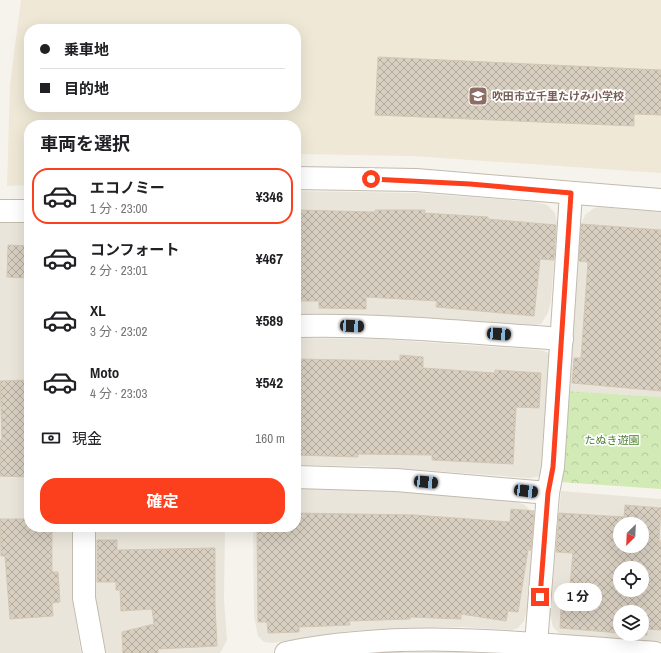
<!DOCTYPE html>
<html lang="ja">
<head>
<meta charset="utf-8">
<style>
  :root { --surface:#fff; --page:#f6f6f6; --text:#202124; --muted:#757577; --line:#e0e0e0; --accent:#fc3f1d }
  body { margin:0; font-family:"Archivo Narrow","Noto Sans JP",sans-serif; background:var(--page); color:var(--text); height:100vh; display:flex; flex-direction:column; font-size:15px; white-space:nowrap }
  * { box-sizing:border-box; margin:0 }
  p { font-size:13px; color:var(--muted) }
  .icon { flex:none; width:22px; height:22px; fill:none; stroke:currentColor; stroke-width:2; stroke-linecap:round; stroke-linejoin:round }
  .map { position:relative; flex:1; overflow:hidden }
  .side { position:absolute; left:24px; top:120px; width:277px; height:412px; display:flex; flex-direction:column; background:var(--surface); border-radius:16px; box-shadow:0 4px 16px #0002 }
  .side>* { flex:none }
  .hud { position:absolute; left:24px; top:24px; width:277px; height:88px; border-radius:16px; box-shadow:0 4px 16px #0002; display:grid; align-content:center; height:88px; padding:0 16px; background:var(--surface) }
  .needle { width:26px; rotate:204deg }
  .controls { position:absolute; left:613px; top:517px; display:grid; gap:8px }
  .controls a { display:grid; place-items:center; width:36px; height:36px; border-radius:50%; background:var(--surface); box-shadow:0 4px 16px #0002; font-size:20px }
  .end { position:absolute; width:18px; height:18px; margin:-9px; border:5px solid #fc3f1d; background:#fff; box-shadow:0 0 0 2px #fff }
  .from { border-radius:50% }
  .bubble { position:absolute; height:28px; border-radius:14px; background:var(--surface); box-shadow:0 4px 16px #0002; font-size:13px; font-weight:700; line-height:28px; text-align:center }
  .car { position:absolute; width:12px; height:24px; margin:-12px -6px; border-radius:5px; box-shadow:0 0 3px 1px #0007; background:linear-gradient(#222 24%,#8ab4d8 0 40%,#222 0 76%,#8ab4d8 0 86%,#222 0) }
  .hud b { display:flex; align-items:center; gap:14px; height:38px; font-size:15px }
  .hud b+b { border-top:1px solid var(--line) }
  .hud i { width:10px; height:10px; background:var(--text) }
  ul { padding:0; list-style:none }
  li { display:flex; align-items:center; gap:12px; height:56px; margin:0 8px 6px; padding:0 8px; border:2px solid transparent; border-radius:16px }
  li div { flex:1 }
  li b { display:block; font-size:15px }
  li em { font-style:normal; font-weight:700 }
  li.selected { border-color:var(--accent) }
  li>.icon { width:36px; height:36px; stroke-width:1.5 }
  h2 { padding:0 16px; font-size:18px; line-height:48px }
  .pay { display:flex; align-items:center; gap:10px; height:44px; padding:0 16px; font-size:15px }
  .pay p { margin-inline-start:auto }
  .button { display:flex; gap:8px; margin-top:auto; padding:8px 16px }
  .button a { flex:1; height:46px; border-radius:16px; background:var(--accent); color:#fff; font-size:16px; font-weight:700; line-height:46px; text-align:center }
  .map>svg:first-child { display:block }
  .residential { fill:#eae5da; fill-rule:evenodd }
  .education { fill:#efe8d6; fill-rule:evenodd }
  .forest { fill:url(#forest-crowns) }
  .building { fill:url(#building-cross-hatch); stroke:#d3c7b4; fill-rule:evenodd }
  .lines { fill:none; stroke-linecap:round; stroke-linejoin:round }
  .minor-casing { stroke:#c2bbae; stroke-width:24 }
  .minor { stroke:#fff; stroke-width:22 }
  .route { stroke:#fc3f1d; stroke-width:5 }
  .labels { text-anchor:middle; stroke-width:3.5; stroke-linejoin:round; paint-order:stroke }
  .education-label { font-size:11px; font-weight:bold; fill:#785e54; stroke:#fff; text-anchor:start }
  .park-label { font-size:11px; fill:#4a7f2a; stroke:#fff }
</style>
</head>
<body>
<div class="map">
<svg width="661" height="653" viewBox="0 0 661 653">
  <defs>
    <pattern id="forest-crowns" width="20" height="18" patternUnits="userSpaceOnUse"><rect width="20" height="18" fill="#d2eab5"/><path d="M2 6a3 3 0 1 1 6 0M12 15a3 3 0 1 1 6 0" fill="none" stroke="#b6ca9c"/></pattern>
    <pattern id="building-cross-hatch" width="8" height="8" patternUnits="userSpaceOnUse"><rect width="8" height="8" fill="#d8cfc1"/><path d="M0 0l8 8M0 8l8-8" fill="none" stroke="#b1aa9e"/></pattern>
  </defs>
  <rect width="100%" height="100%" fill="#f6f3ec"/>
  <g class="residential">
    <path d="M296,191l121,2 118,9 12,3 8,8 2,10 -6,78 -3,12 -7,11 -12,2 -150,-11 -83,-1z"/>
    <path d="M599,207l62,5v185l-93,-6 12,-163 5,-13 9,-7z"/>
    <path d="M0,222h29v305h43v70l9,56h-81z"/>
    <path d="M296,338l84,1 160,11 7,2 4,3 -7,112 -4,8 -3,2 -8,1 -162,-12 -71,-1z"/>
    <path d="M296,488l99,3 120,10 10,4 7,7 2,12 -7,87 -3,10 -6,7 -6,2 -50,-3 -72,2 -41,2 -77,12 -8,-1 -6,-6 -4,-19 -1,-90h43z"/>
    <path d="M561,491l100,8v142l-6,1 -87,-7 -9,-2 -6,-6 -3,-13zM620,524h22v22h-22zM620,568h22v22h-22zM620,612h22v22h-22z"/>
    <path d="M96,527h129l-1,73 3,40 -7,13h-114l-10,-55z"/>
    <path d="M399,651l83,1 17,1h-128z"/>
  </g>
  <path class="education" d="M21,0h640v173l-249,-17 -116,-2v-29h-267v60l-22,1 3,-101zM29,29h267v78h-267z"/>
  <path class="forest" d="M568,391l93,6v92l-101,-7z"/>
  <g class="building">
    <path d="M378,57l283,13v45l-27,-1v12l-259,-11z"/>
    <path d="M296,210l79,2v-2h50l-1,3 64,4v2l68,6 -2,35 -14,-1 -6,57 -98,-9 1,-6 -71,-4v12l-47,-1v-7h-23z"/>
    <path d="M581,224l80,6v161l-89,-8 2,-25h7l7,-96 -9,-1z"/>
    <path d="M8,245l21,1v32l-22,-1z"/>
    <path d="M400,355l23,2v11l72,5v-3l46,3 -2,35 -23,-1 -3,57 -81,-4v-5l-74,-1v3l-62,-2v-96l104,2z"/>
    <path d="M29,380v97l-29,-1v-36h2l-2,-59z"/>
    <path d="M625,505l36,3 -2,33h2v89l-14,-1v6l-12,-1h7v-22h-22v21l-60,-5 1,-20h7l5,-55 -17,-1 3,-39 65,4zM620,524h22v22h-22zM620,568h22v22h-22z"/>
    <path d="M511,509l23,2 -3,39h-3l-10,62 -10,-1 -2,10 -45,-7v5l-51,-2v2l-61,2 1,4 -51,2v5l-31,1 -1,-11h-9l-1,-95h39v-14l119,2 95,7z"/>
    <path d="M0,519h29v8h23v45h6l2,30 -8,1 1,13 -43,3 -5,-63h-4z"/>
    <path d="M97,540h20v10l98,-2v57l2,41 -59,3v4h-35l-1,-21 32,-8 -2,-15 -31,2 -1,-21h-4v-8h-19z"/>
  </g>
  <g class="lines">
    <g class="minor-casing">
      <g id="minor">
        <path d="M296,178l120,2 245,20"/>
        <path d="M0,211h29"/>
        <path d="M296,326c89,-2 178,7 266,13"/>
        <path d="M296,477l100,3 152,13"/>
        <path d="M84,527v71l10,55"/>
        <path d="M536,644l12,-151 5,-26 18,-274"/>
        <path d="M286,653c124,-25 244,-9 369,0"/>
      </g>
    </g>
    <use href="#minor" class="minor"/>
  </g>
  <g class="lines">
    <path class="route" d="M371,179l99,5 101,9 -18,274 -5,26 -8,104"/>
  </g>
  <defs>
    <g id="school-square" transform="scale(1)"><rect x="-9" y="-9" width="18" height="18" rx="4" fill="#8d6e63" stroke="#fff"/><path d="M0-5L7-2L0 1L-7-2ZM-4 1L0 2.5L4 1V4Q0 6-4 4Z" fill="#fff"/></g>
  </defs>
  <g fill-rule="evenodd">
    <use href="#school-square" x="478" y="96"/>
  </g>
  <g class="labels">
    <g class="education-label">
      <text x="492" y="100">吹田市立千里たけみ小学校</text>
    </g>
    <g class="park-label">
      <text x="612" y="444">たぬき遊園</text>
    </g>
  </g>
</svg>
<div class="controls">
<a><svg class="needle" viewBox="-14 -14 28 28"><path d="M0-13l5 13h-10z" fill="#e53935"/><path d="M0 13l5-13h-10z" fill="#757577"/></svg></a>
<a><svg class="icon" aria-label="locate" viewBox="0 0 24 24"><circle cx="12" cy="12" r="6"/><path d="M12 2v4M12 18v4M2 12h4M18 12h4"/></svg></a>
<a><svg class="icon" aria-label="layers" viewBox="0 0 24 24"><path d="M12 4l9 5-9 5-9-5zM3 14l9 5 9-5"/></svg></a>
</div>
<i class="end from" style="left:371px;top:179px"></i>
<i class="end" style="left:540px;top:597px"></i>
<div class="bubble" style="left:554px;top:583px;width:48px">1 分</div>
<i class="car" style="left:352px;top:326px;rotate:93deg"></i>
<i class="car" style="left:499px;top:334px;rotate:94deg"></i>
<i class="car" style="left:426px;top:482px;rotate:95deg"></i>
<i class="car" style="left:526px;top:491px;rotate:97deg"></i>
<div class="hud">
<b><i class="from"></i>乗車地</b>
<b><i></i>目的地</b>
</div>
<section class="side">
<h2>車両を選択</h2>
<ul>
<li class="selected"><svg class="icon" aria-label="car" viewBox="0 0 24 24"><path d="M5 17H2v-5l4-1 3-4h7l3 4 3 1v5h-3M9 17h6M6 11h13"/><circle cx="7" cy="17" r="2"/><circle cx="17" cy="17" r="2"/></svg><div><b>エコノミー</b><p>1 分 · 23:00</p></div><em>¥346</em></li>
<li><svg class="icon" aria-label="car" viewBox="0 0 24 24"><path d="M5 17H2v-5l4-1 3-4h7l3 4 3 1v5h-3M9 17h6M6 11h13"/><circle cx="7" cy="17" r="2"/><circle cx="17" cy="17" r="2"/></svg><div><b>コンフォート</b><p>2 分 · 23:01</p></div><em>¥467</em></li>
<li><svg class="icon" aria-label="car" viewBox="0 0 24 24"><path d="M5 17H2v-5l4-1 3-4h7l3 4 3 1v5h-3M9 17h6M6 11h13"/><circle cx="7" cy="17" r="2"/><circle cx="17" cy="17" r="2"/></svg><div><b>XL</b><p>3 分 · 23:02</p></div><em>¥589</em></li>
<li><svg class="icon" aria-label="car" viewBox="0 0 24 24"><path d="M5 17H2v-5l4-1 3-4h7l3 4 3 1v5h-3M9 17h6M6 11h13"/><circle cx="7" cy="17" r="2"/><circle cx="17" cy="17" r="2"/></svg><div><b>Moto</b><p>4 分 · 23:03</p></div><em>¥542</em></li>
</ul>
<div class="pay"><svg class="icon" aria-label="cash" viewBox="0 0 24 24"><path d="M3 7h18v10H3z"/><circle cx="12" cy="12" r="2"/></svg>現金<p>160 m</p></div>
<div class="button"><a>確定</a></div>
</section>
</div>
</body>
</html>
